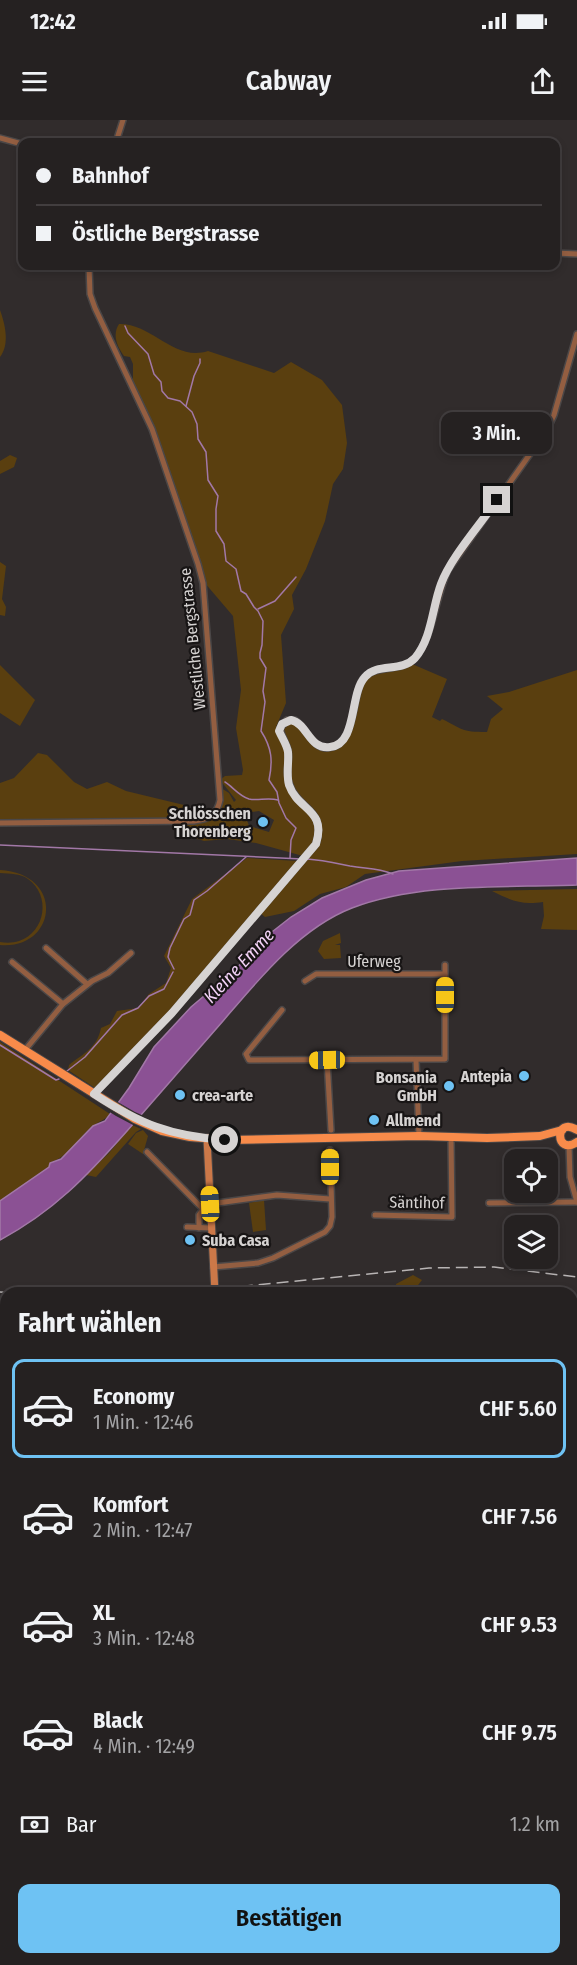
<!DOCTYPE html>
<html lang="de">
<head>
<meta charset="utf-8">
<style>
  :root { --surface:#252121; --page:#312e2e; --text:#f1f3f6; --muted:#a3a3a5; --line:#423e3f; --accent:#6ec2f3 }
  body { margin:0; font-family:"Fira Sans Condensed",sans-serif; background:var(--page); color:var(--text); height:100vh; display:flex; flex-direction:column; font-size:22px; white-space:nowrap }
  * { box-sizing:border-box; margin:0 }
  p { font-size:20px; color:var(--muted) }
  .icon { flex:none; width:33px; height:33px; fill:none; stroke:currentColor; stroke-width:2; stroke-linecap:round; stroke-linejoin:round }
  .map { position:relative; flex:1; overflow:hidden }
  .sheet { position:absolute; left:0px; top:1167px; width:578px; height:678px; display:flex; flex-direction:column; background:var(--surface); border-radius:18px 18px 0 0; box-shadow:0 3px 9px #0003,0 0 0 2px var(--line) }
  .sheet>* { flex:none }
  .guide { position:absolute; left:18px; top:18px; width:542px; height:132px; border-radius:12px; box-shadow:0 3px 9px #0003,0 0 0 2px var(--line); display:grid; align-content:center; height:132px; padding:0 18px; background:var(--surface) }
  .controls { position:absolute; left:504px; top:1029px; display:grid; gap:12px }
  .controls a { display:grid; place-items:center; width:54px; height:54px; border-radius:12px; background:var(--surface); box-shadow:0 3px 9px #0003,0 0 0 2px var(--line); font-size:30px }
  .end { position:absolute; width:27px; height:27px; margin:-14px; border:8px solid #d6d3d2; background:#111; box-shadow:0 0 0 3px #111 }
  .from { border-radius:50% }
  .bubble { position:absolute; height:42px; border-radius:12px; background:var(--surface); box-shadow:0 3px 9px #0003,0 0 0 2px var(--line); font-size:20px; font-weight:600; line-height:42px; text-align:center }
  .car { position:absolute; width:18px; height:36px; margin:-18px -9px; border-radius:8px; box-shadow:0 0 4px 2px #0007; background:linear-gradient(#f5c518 24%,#345 0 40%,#f5c518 0 76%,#345 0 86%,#f5c518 0) }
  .guide b { display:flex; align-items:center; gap:21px; height:57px; font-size:22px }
  .guide b+b { border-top:2px solid var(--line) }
  .guide i { width:15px; height:15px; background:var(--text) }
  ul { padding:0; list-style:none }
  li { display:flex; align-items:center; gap:18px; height:99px; margin:0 12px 9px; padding:0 6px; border:3px solid transparent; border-radius:12px }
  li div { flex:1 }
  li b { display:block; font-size:22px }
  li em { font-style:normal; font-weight:600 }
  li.current { border-color:var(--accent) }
  li>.icon { width:54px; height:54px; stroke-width:1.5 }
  h2 { padding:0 18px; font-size:27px; line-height:72px }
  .pay { display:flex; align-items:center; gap:15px; height:66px; padding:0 18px; font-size:22px }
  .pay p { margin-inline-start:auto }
  .primary-button { display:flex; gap:12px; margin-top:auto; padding:12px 18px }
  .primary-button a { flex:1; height:69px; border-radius:12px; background:var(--accent); color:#111; font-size:24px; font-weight:600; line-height:69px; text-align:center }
  .status { display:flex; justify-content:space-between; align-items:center; height:42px; padding:0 30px; background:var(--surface); direction:ltr }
  .status svg { height:16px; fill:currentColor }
  header { display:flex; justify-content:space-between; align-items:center; height:78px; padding:0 18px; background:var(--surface); font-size:27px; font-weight:600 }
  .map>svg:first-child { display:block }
  .green { fill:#5a3f0f; fill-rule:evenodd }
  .water { fill:#8b5194; stroke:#a278a7; stroke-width:1.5 }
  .pier { fill:#312c2c }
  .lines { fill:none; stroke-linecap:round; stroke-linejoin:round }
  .stream { stroke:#a278a7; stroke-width:1.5 }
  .street-casing { stroke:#4b4747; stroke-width:8 }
  .secondary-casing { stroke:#4b4747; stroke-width:9 }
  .primary-casing { stroke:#4b4747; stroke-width:10 }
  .street { stroke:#935e41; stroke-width:5 }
  .secondary { stroke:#cc7848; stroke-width:7 }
  .primary { stroke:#f88b4a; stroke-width:8 }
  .rail { stroke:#b8b4b4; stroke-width:1.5; stroke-dasharray:12 6; stroke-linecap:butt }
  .route { stroke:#d6d3d2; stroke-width:8 }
  .poi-dot { fill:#6ec2f3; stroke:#181515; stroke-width:2 }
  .labels { text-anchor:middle; stroke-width:4.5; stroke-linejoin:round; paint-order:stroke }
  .street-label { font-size:16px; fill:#d6d3d2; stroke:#181515 }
  .poi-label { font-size:16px; font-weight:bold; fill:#d6d3d2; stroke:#181515; text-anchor:end }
  .water-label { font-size:18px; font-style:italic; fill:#f3d2f7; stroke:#181515 }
</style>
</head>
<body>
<div class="status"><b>12:42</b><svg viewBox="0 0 49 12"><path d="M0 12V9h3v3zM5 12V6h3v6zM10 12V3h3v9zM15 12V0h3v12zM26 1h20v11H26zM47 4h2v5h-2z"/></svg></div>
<header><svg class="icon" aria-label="menu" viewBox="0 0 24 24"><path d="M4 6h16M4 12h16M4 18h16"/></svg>Cabway<svg class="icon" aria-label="share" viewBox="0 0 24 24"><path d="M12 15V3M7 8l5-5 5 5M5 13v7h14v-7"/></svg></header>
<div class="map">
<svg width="577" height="1845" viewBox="0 0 577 1845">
  <rect width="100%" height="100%" fill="#312c2c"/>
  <g class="green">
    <path d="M0,190c5,14 10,34 0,47z"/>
    <path d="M119,204c33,-1 55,38 89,27l66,22 17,-11 31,18 20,25 5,38 -4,26 -10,15 -8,37 -19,48 -14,26 2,14 -13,26 5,68 -10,24c3,8 9,17 10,26 0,10 -2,18 0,28 8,32 52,36 17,75l-47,-13 -29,-4 -23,2 -12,-4 -16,-12c25,-11 50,11 45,-37l8,5 5,9 2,-2 -16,-20 5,-4 17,-1 1,-5 -7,-42 5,-38 -8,-74 -29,-34 -8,-31 -29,-87 -34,-77v-23l-3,-7 -6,-1c-7,-10 -12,-21 -5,-32zM259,691l15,9 -5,12 -20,-6 -2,-6 4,-8z"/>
    <path d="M10,335l7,3 -3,9 -14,7v-13z"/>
    <path d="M0,442l6,4 -4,33 4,8 -1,9 -5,-1z"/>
    <path d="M412,544l35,15 -15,38 8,4 2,-2c21,10 18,13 45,13l4,-13 12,-10 -16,-13 22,-4 68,-22v184l-115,7 -97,13 -19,13 -26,7 -26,17 -29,6 -6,-5c15,-16 29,-33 43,-49 6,-6 13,-10 17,-17 4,-7 4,-19 1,-27 -4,-13 -21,-19 -27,-31l-11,-60c14,-15 24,10 35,19l25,-2 8,-13 9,-28 -1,-6 7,-18 7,-7 31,-5z"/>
    <path d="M0,545l35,35 -15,26 -20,-13z"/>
    <path d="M38,633l9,2 27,27 13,7 20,-7 19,9 58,14v10l4,3 -188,2v-37l14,-5z"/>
    <path d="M247,738l51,3 -128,151 -75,76 -27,-18 1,-5c15,-12 28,-17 32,-37l9,-4 7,-13 21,-3 11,-14 17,-11 5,-15 -7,-12 28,-57z"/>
    <path d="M0,750c66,4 57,80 0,75v-3c6,1 13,1 19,-1 27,-9 32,-46 9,-62 -8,-6 -18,-5 -28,-6z"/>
    <path d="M577,769v41l-36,-1 3,-13 -1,-14c-22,3 -31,-1 -51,-11z"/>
    <path d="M340,813l1,10 -6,2h5l1,13 -17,1 -6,-8 5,-10z"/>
    <path d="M0,922l110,72c-5,6 -10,7 -16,11 -18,14 -20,28 -44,38l-1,4 -49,34z"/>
    <path d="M132,1005l9,4 -5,3 -40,45 -10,-2 23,-22z"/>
    <path d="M143,1010l5,6 -5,18 -15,-10 8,-11z"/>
    <path d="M264,1080l2,30 -13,2 -4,-29z"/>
    <path d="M413,1155l9,5 -10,13h-15l-1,-9z"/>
    <path d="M0,1683l6,4v72l-6,-15z"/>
  </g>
  <path class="water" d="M577,738v27c-73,3 -157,-3 -225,23 -52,20 -94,72 -129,113 -32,37 -64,73 -96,110 -40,45 -73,80 -127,109v-39l49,-34 1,-4 11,-4 32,-33 12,-5 24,-33 25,-41 37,-40 45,-38 27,-30 28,-22 31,-19 44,-18 33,-9z"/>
  <path class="pier" d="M116,981l19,11 9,4 -9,10 -19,-10 -8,-5z"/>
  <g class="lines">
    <g class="stream">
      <path d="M125,206l3,7 20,21 6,20 7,8 1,9 6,7 12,3 12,11 5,12 1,15 8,13 2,28 10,16 -2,13v22l8,13 2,17 10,8 5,22 5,3 8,13 4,4 5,10 -1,24 -2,8v5l6,10 -3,23 2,11 -4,29c11,17 12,30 8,49l8,12 2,11 7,15 10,10 -5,12 -1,18"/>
      <path d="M186,286l8,-30 6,-13v-4"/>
      <path d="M258,489l17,-8 21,-24"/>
      <path d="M225,662c8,5 14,14 24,17 9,2 19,-2 29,1"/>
      <path d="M0,725l302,14"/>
      <path d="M307,739c15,1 28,4 43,7 17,3 26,1 43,8"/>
      <path d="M174,849l-6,-12 2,-9 14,-29 6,-4 4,-15 13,-9 39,-34"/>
      <path d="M0,925l56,35 3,-1"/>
      <path d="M67,951l18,-14 37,-42 16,-7 11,-12 15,-7 9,-17"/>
    </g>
    <g class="street-casing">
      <g id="street">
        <path d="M0,18l22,6"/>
        <path d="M116,22l7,-22"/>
        <path d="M555,133l22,1"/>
        <path d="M0,703l194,-2c15,-2 23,-6 26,-21l-17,-217 -5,-19 -46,-135 -57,-121 -5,-14 -1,-28"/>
        <path d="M46,828l41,36"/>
        <path d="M12,842l51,42"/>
        <path d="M305,861l11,-7h129"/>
        <path d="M282,890l-36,44 3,6 196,-1v-94"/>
        <path d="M25,930l38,-46 29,-23 16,-8 23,-20"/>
        <path d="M327,940l4,70"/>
        <path d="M416,940l3,76"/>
        <path d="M94,974l78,-81 144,-169c11,-36 -19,-34 -27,-61 -4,-11 1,-22 -1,-33 -2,-8 -7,-14 -8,-22l7,-8h8c14,9 17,33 38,27 21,-6 20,-48 28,-65 11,-20 38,-8 53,-23 18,-18 22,-64 34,-89l99,-140 7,-15 23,-81"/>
        <path d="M569,1026l1,31 7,25"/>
        <path d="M147,1032l55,56v3l-3,4v13"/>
        <path d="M489,1083l88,-1"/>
        <path d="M210,1084l67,-9 53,4"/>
        <path d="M375,1095l77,2 -1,-79"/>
        <path d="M187,1107l24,1"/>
        <path d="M213,1147l45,-4 15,-5 52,-26 5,-6 2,-9 -2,-67"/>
        <path d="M0,1189h6"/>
        <path d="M572,1244l5,4"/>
        <path d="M0,1321l6,9"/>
        <path d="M0,1433l6,2"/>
        <path d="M572,1558l5,3"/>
        <path d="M0,1587l6,5"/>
        <path d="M572,1643h5"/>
        <path d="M0,1677l6,4"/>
        <path d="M572,1833l5,2"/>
        <path d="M88,1839l7,6"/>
        <path d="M208,1839l7,6"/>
        <path d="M290,1845l5,-6"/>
      </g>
    </g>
    <g class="secondary-casing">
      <g id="secondary">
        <path d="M207,1019l8,154"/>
        <path d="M0,1543l6,3"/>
        <path d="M572,1584l5,-5"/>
        <path d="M380,1839l8,6"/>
      </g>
    </g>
    <g class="primary-casing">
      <g id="primary">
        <path d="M0,915l135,84 27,12 28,6 38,3 191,-4 68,2 53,-2 22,-6"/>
        <path d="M577,1010c-23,-15 -22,27 0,12"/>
      </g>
    </g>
    <use href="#street" class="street"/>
    <use href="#secondary" class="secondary"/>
    <use href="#primary" class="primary"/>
    <g class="rail">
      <path d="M0,1172l14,1"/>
      <path d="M151,1173l63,-4 215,-21 65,-1 83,10"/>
    </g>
  </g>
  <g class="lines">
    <path class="route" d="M225,1020c-55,-4 -85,-16 -131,-46l78,-81 144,-169c11,-35 -18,-33 -27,-59 -3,-11 0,-22 -1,-33 -1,-7 -6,-14 -9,-21l3,-7 9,-4c17,4 18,30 39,27 28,-3 19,-53 35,-70 13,-15 36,-4 50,-19 17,-20 17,-50 26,-74 10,-27 39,-59 56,-84"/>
  </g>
  <g class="poi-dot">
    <circle cx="263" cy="702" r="6"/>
    <circle cx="524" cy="956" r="6"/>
    <circle cx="449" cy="966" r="6"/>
    <circle cx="180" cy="975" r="6"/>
    <circle cx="374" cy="1000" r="6"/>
    <circle cx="190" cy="1120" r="6"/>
  </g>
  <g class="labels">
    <g class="street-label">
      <text transform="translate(192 519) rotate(-96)" y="6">Westliche Bergstrasse</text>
      <text x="374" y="847">Uferweg</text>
      <text transform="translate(417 1082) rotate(1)" y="6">Säntihof</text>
    </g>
    <g class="poi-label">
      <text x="251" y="699">Schlösschen<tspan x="251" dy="18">Thorenberg</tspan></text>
      <text x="512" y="962">Antepia</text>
      <text x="437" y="963">Bonsania<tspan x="437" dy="18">GmbH</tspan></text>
      <text x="192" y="981" text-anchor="start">crea-arte</text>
      <text x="386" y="1006" text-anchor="start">Allmend</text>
      <text x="202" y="1126" text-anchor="start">Suba Casa</text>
    </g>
    <g class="water-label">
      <text transform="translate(239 846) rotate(-47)" y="6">Kleine Emme</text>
    </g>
  </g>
</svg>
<div class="controls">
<a><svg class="icon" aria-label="locate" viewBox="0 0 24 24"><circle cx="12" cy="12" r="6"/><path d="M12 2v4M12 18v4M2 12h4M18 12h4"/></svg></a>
<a><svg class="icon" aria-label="layers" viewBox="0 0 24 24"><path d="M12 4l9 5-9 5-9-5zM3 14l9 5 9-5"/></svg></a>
</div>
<i class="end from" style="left:225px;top:1020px"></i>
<i class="end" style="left:497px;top:380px"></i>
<div class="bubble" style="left:441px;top:292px;width:111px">3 Min.</div>
<i class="car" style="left:445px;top:875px;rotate:0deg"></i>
<i class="car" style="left:327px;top:940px;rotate:269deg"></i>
<i class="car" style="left:330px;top:1047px;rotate:0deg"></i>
<i class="car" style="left:210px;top:1084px;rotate:357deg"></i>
<div class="guide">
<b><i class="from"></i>Bahnhof</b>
<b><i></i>Östliche Bergstrasse</b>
</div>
<section class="sheet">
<h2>Fahrt wählen</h2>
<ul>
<li class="current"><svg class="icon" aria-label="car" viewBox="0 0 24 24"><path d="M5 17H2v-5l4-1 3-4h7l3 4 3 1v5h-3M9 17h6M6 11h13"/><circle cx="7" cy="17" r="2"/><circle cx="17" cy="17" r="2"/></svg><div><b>Economy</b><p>1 Min. · 12:46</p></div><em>CHF 5.60</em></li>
<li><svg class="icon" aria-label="car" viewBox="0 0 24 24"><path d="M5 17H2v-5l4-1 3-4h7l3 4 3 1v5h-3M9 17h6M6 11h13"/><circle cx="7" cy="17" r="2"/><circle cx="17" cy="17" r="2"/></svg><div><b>Komfort</b><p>2 Min. · 12:47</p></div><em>CHF 7.56</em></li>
<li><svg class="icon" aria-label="car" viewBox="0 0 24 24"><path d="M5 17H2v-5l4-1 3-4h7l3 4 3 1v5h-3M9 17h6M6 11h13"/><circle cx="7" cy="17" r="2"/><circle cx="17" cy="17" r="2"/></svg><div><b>XL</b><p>3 Min. · 12:48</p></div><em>CHF 9.53</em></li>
<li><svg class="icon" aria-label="car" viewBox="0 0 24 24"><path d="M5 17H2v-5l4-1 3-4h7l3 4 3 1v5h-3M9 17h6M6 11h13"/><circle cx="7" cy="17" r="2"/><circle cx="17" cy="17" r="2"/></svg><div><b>Black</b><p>4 Min. · 12:49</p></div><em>CHF 9.75</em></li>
</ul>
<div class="pay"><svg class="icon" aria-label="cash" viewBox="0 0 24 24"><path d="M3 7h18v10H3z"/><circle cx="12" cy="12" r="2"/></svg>Bar<p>1.2 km</p></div>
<div class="primary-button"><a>Bestätigen</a></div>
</section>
</div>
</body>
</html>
